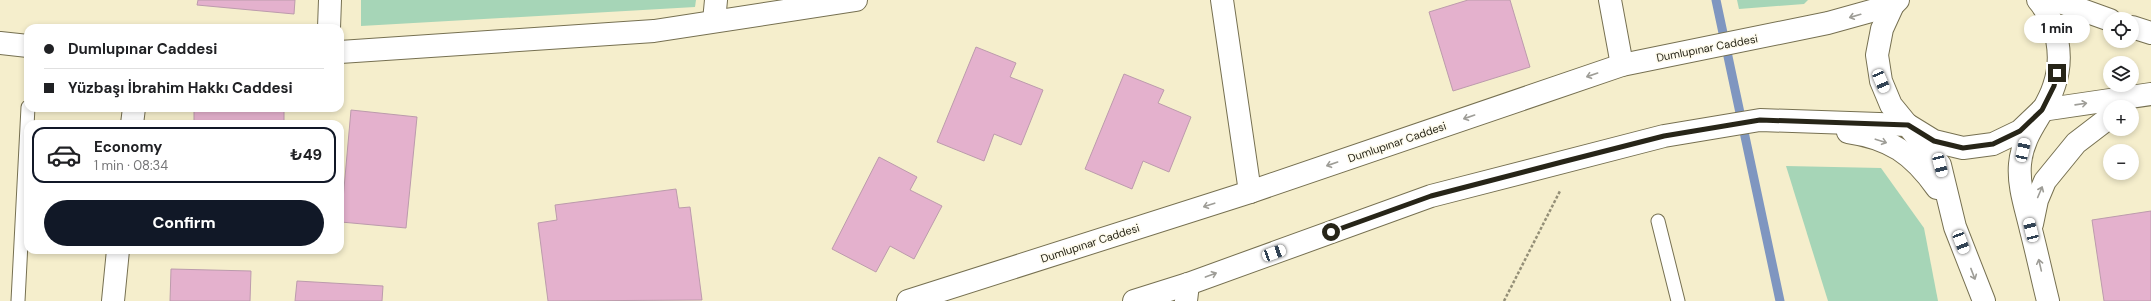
<!DOCTYPE html>
<html lang="en">
<head>
<meta charset="utf-8">
<style>
  :root { --surface:#fff; --page:#f2f2f2; --text:#202124; --muted:#757577; --line:#e0e0e0; --accent:#111827 }
  body { margin:0; font-family:"DM Sans",sans-serif; background:var(--page); color:var(--text); height:100vh; display:flex; flex-direction:column; font-size:15px; white-space:nowrap }
  * { box-sizing:border-box; margin:0 }
  p { font-size:13px; color:var(--muted) }
  .icon { flex:none; width:22px; height:22px; fill:none; stroke:currentColor; stroke-width:2; stroke-linecap:round; stroke-linejoin:round }
  .map { position:relative; flex:1; overflow:hidden }
  .drawer { position:absolute; left:24px; top:120px; width:320px; height:134px; display:flex; flex-direction:column; background:var(--surface); border-radius:12px; box-shadow:0 2px 6px #0003 }
  .drawer>* { flex:none }
  .top-card { position:absolute; left:24px; top:24px; width:320px; height:88px; border-radius:12px; box-shadow:0 2px 6px #0003; display:grid; align-content:center; height:88px; padding:0 20px; background:var(--surface) }
  .tools { position:absolute; left:2103px; top:12px; display:grid; gap:8px }
  .tools a { display:grid; place-items:center; width:36px; height:36px; border-radius:50%; background:var(--surface); box-shadow:0 2px 6px #0003; font-size:20px }
  .end { position:absolute; width:18px; height:18px; margin:-9px; border:5px solid #272518; background:#fff; box-shadow:0 0 0 2px #fff }
  .from { border-radius:50% }
  .bubble { position:absolute; height:28px; border-radius:14px; background:var(--surface); box-shadow:0 2px 6px #0003; font-size:13px; font-weight:800; line-height:28px; text-align:center }
  .car { position:absolute; width:12px; height:24px; margin:-12px -6px; border-radius:5px; box-shadow:0 0 3px 1px #0007; background:linear-gradient(#fff 24%,#345 0 40%,#fff 0 76%,#345 0 86%,#fff 0) }
  .top-card b { display:flex; align-items:center; gap:14px; height:38px; font-size:15px }
  .top-card b+b { border-top:1px solid var(--line) }
  .top-card i { width:10px; height:10px; background:var(--text) }
  ul { padding:7px 0 0; list-style:none }
  li { display:flex; align-items:center; gap:12px; height:56px; margin:0 8px 6px; padding:0 12px; border:2px solid transparent; border-radius:12px }
  li div { flex:1 }
  li b { display:block; font-size:15px }
  li em { font-style:normal; font-weight:800 }
  li.current { border-color:var(--accent) }
  li>.icon { width:36px; height:36px; stroke-width:1.5 }
  .cta { display:flex; gap:8px; margin-top:auto; padding:8px 20px }
  .cta a { flex:1; height:46px; border-radius:24px; background:var(--accent); color:#fff; font-size:16px; font-weight:800; line-height:46px; text-align:center }
  .map>svg:first-child { display:block }
  .green { fill:#a6d5b7 }
  .lines { fill:none; stroke-linecap:round; stroke-linejoin:round }
  .stream { stroke:#7f96c0; stroke-width:9 }
  .building { fill:#e4b1cd; stroke:#bc9bac }
  .lane-casing { stroke:#767051; stroke-width:15 }
  .street-casing { stroke:#767051; stroke-width:24 }
  .secondary-casing { stroke:#767051; stroke-width:24 }
  .path { stroke:#948f77; stroke-width:2.5; stroke-dasharray:3 2; stroke-linecap:butt }
  .lane { stroke:#fff; stroke-width:13 }
  .street { stroke:#fff; stroke-width:22 }
  .secondary { stroke:#fff; stroke-width:22 }
  .oneway { stroke:#9e9d97 }
  .route { stroke:#272518; stroke-width:5 }
  .labels { text-anchor:middle; stroke-width:3; stroke-linejoin:round; paint-order:stroke }
  .street-label { font-size:11px; fill:#272518; stroke:#fefbed }
</style>
</head>
<body>
<div class="map">
<svg width="2151" height="301" viewBox="0 0 2151 301">
  <rect width="100%" height="100%" fill="#f5eecc"/>
  <g class="green">
    <path d="M361,0h335l-1,7 -334,19z"/>
    <path d="M1737,0h71l-4,4 -65,5z"/>
    <path d="M1786,166l95,2 43,60 14,73h-110z"/>
  </g>
  <g class="lines">
    <path class="stream" d="M1716,0l64,301"/>
  </g>
  <g class="building">
    <path d="M198,0h97l-1,14 -97,-9z"/>
    <path d="M1468,0h42l20,67 -77,24 -24,-79z"/>
    <path d="M976,47l40,16 -6,14 33,13 -22,55 -27,-11 -10,27 -47,-19z"/>
    <path d="M1124,74l40,16 -6,13 33,14 -22,55 -26,-11 -11,28 -47,-20z"/>
    <rect x="194" y="108" width="90" height="16"/>
    <path d="M351,110l66,7 -11,111 -65,-6z"/>
    <path d="M879,157l38,20 -7,13 32,16 -28,53 -24,-13 -14,26 -44,-23z"/>
    <path d="M676,189l3,19 11,-1 12,93 -154,1 -10,-78 19,-3 -2,-15z"/>
    <path d="M2151,211v90h-47l-12,-81z"/>
    <path d="M171,269l80,2 -1,30h-80z"/>
    <path d="M297,281l86,5 -1,15h-87z"/>
  </g>
  <g class="lines">
    <g class="lane-casing">
      <g id="lane">
        <path d="M1658,221l20,80"/>
        <path d="M18,301l10,-194"/>
      </g>
    </g>
    <g class="street-casing">
      <g id="street">
        <path d="M1222,0l28,192"/>
        <path d="M1610,0l12,65"/>
        <path d="M714,21l2,-21"/>
        <path d="M329,28l1,-28"/>
        <path d="M0,43l28,3"/>
        <path d="M340,52l314,-21 202,-31"/>
        <path d="M132,124l2,-16"/>
        <path d="M113,301l5,-51"/>
        <path d="M1186,301l2,-17"/>
      </g>
    </g>
    <g class="secondary-casing">
      <g id="secondary">
        <path d="M1898,0l-5,5 -11,24 -5,26 4,26 10,24 49,60 15,62 29,74"/>
        <path d="M2038,0c20,23 26,57 16,86 -9,29 -31,45 -34,78 -2,22 6,44 11,66 6,23 11,47 17,71"/>
        <path d="M2054,0l56,20"/>
        <path d="M2132,27l19,6"/>
        <path d="M2042,110l109,-16"/>
        <path d="M1848,132c42,6 65,22 89,56"/>
        <path d="M2032,224l5,-24 8,-19 31,-38 34,-26"/>
        <path d="M908,301l342,-109 372,-127 206,-42 65,-18"/>
        <path d="M1134,301l54,-17 243,-88 233,-60 96,-16 148,5 26,16 29,7 30,-4 27,-13 22,-21"/>
      </g>
    </g>
    <path class="path" d="M1504,301l56,-110"/>
    <use href="#lane" class="lane"/>
    <use href="#street" class="street"/>
    <use href="#secondary" class="secondary"/>
  </g>
  <defs><path id="oneway-shaft" d="M-6 0H5M1.5-3L5.5 0L1.5 3" fill="none" stroke-width="1.6" stroke-linecap="round" stroke-linejoin="round"/></defs>
  <g class="oneway">
    <use href="#oneway-shaft" transform="translate(1855 16) rotate(164)"/>
    <use href="#oneway-shaft" transform="translate(1592 75) rotate(161)"/>
    <use href="#oneway-shaft" transform="translate(2081 104) rotate(-8)"/>
    <use href="#oneway-shaft" transform="translate(1469 117) rotate(161)"/>
    <use href="#oneway-shaft" transform="translate(1881 141) rotate(18)"/>
    <use href="#oneway-shaft" transform="translate(1332 164) rotate(161)"/>
    <use href="#oneway-shaft" transform="translate(2040 192) rotate(-67)"/>
    <use href="#oneway-shaft" transform="translate(1209 205) rotate(162)"/>
    <use href="#oneway-shaft" transform="translate(2040 265) rotate(-103)"/>
    <use href="#oneway-shaft" transform="translate(1973 274) rotate(69)"/>
    <use href="#oneway-shaft" transform="translate(1211 275) rotate(-20)"/>
  </g>
  <g class="lines">
    <path class="route" d="M1331,232l100,-36 131,-34 102,-26 96,-16 148,5 26,16 29,7 30,-4 27,-13 22,-21 12,-24 3,-13"/>
  </g>
  <g class="labels">
    <g class="street-label">
      <text transform="translate(1707 48) rotate(-11)" y="4">Dumlupınar Caddesi</text>
      <text transform="translate(1397 142) rotate(-19)" y="4">Dumlupınar Caddesi</text>
      <text transform="translate(1090 243) rotate(-18)" y="4">Dumlupınar Caddesi</text>
    </g>
  </g>
</svg>
<div class="tools">
<a><svg class="icon" aria-label="locate" viewBox="0 0 24 24"><circle cx="12" cy="12" r="6"/><path d="M12 2v4M12 18v4M2 12h4M18 12h4"/></svg></a>
<a><svg class="icon" aria-label="layers" viewBox="0 0 24 24"><path d="M12 4l9 5-9 5-9-5zM3 14l9 5 9-5"/></svg></a>
<a>+</a>
<a>−</a>
</div>
<i class="end from" style="left:1331px;top:232px"></i>
<i class="end" style="left:2057px;top:73px"></i>
<div class="bubble" style="left:2024px;top:15px;width:66px">1 min</div>
<i class="car" style="left:1881px;top:81px;rotate:157deg"></i>
<i class="car" style="left:2023px;top:150px;rotate:12deg"></i>
<i class="car" style="left:1940px;top:165px;rotate:166deg"></i>
<i class="car" style="left:2031px;top:230px;rotate:346deg"></i>
<i class="car" style="left:1961px;top:242px;rotate:159deg"></i>
<i class="car" style="left:1274px;top:253px;rotate:70deg"></i>
<div class="top-card">
<b><i class="from"></i>Dumlupınar Caddesi</b>
<b><i></i>Yüzbaşı İbrahim Hakkı Caddesi</b>
</div>
<section class="drawer">
<ul>
<li class="current"><svg class="icon" aria-label="car" viewBox="0 0 24 24"><path d="M5 17H2v-5l4-1 3-4h7l3 4 3 1v5h-3M9 17h6M6 11h13"/><circle cx="7" cy="17" r="2"/><circle cx="17" cy="17" r="2"/></svg><div><b>Economy</b><p>1 min · 08:34</p></div><em>₺49</em></li>
</ul>
<div class="cta"><a>Confirm</a></div>
</section>
</div>
</body>
</html>
